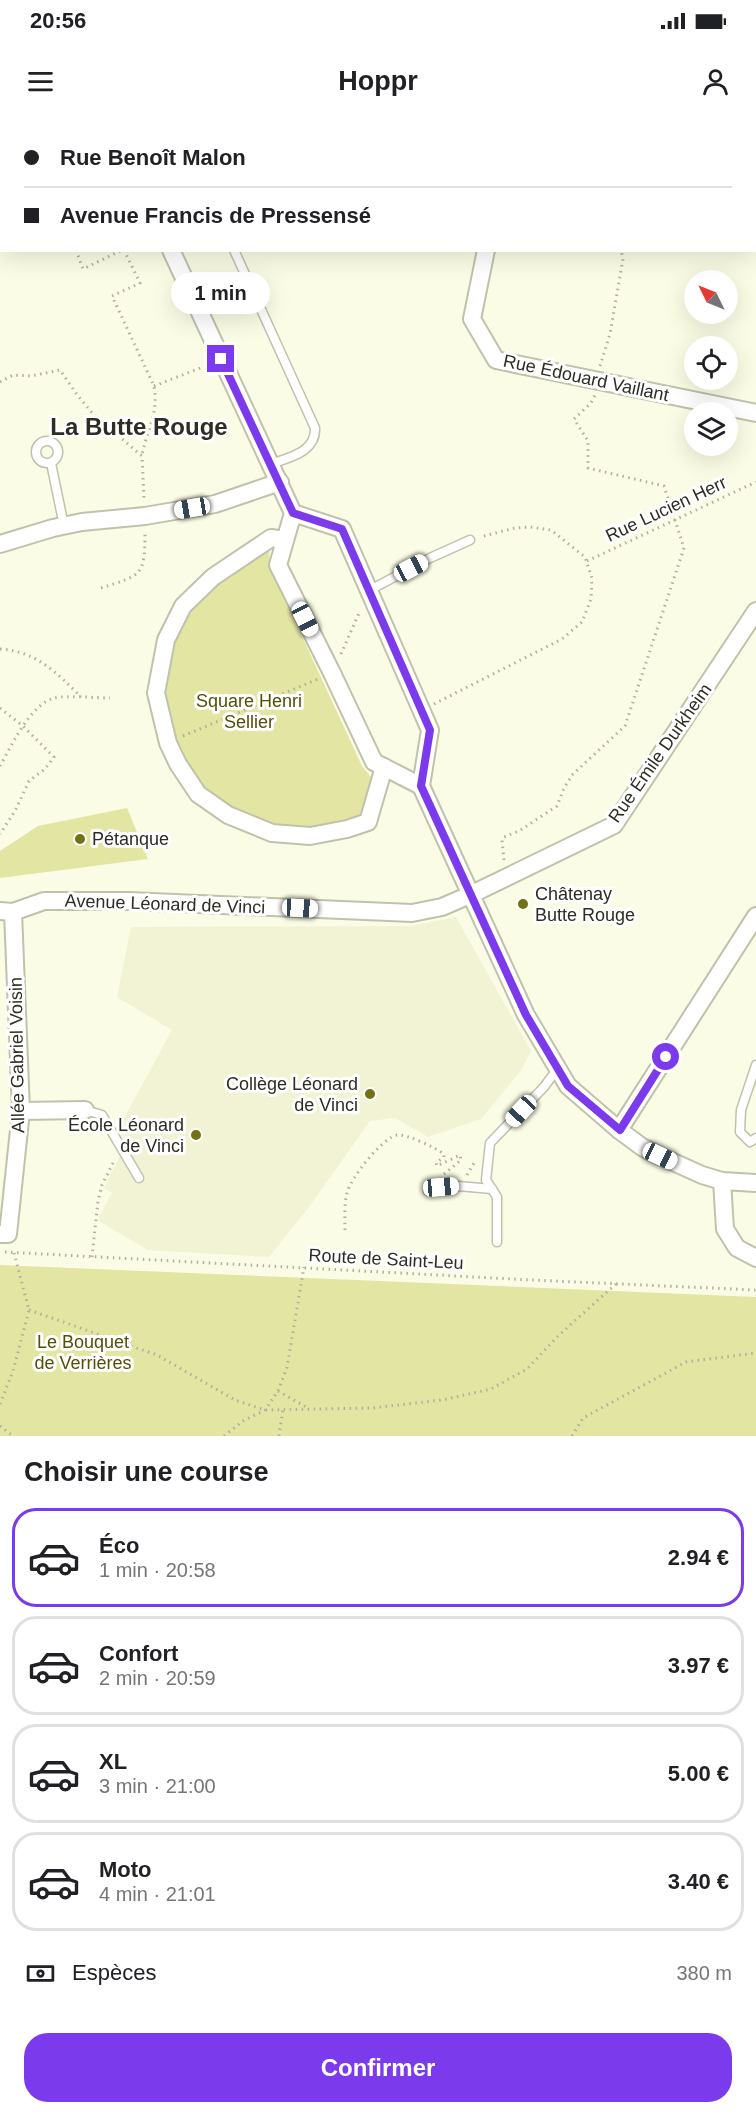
<!DOCTYPE html>
<html lang="fr">
<head>
<meta charset="utf-8">
<style>
  :root { --surface:#fff; --page:#f2f2f2; --text:#202124; --muted:#757577; --line:#e0e0e0; --accent:#7c3aed }
  body { margin:0; font-family:Helvetica,sans-serif; background:var(--page); color:var(--text); height:100vh; display:flex; flex-direction:column; font-size:22px; white-space:nowrap }
  * { box-sizing:border-box; margin:0 }
  p { font-size:20px; color:var(--muted) }
  .icon { flex:none; width:33px; height:33px; fill:none; stroke:currentColor; stroke-width:2; stroke-linecap:round; stroke-linejoin:round }
  .map { position:relative; height:1316px; overflow:hidden }
  .panel { display:flex; flex-direction:column; background:var(--surface); flex:1 }
  .panel>* { flex:none }
  .hud { position:absolute; left:0px; top:0px; width:756px; height:132px; box-shadow:0 6px 24px #0002; display:grid; align-content:center; height:132px; padding:0 24px; background:var(--surface) }
  .needle { width:39px; rotate:313deg }
  .fabs { position:absolute; left:684px; top:150px; display:grid; gap:12px }
  .fabs a { display:grid; place-items:center; width:54px; height:54px; border-radius:50%; background:var(--surface); box-shadow:0 6px 24px #0002; font-size:30px }
  .end { position:absolute; width:27px; height:27px; margin:-14px; border:8px solid #7c3aed; background:#fff; box-shadow:0 0 0 3px #fff }
  .from { border-radius:50% }
  .bubble { position:absolute; height:42px; border-radius:21px; background:var(--surface); box-shadow:0 6px 24px #0002; font-size:20px; font-weight:700; line-height:42px; text-align:center }
  .car { position:absolute; width:18px; height:36px; margin:-18px -9px; border-radius:8px; box-shadow:0 0 4px 2px #0007; background:linear-gradient(#fff 24%,#345 0 40%,#fff 0 76%,#345 0 86%,#fff 0) }
  .hud b { display:flex; align-items:center; gap:21px; height:57px; font-size:22px }
  .hud b+b { border-top:2px solid var(--line) }
  .hud i { width:15px; height:15px; background:var(--text) }
  ul { padding:0; list-style:none }
  li { display:flex; align-items:center; gap:18px; height:99px; margin:0 12px 9px; padding:0 12px; border:3px solid var(--line); border-radius:24px }
  li div { flex:1 }
  li b { display:block; font-size:22px }
  li em { font-style:normal; font-weight:700 }
  li.selected { border-color:var(--accent) }
  li>.icon { width:54px; height:54px; stroke-width:1.5 }
  h2 { padding:0 24px; font-size:27px; line-height:72px }
  .pay { display:flex; align-items:center; gap:15px; height:66px; padding:0 24px; font-size:22px }
  .pay p { margin-inline-start:auto }
  .primary-button { display:flex; gap:12px; margin-top:auto; padding:12px 24px }
  .primary-button a { flex:1; height:69px; border-radius:24px; background:var(--accent); color:#fff; font-size:24px; font-weight:700; line-height:69px; text-align:center }
  .status { display:flex; justify-content:space-between; align-items:center; height:42px; padding:0 30px; background:var(--surface); direction:ltr }
  .status svg { height:16px; fill:currentColor }
  header { display:flex; justify-content:space-between; align-items:center; height:78px; padding:0 24px; background:var(--surface); font-size:27px; font-weight:700 }
  .map>svg:first-child { display:block }
  .built { fill:#f2f3d4 }
  .green { fill:#e3e5a2 }
  .lines { fill:none; stroke-linecap:round; stroke-linejoin:round }
  .lane-casing { stroke:#c1c2ab; stroke-width:11 }
  .street-casing { stroke:#c1c2ab; stroke-width:20 }
  .primary-casing { stroke:#c1c2ab; stroke-width:30 }
  .path { stroke:#afb09e; stroke-width:3; stroke-dasharray:1.5 4.5; stroke-linecap:butt }
  .lane { stroke:#fff; stroke-width:8 }
  .street { stroke:#fff; stroke-width:16 }
  .primary { stroke:#fff; stroke-width:27 }
  .tram { stroke:#6f6f62; stroke-width:1.5 }
  .route { stroke:#7c3aed; stroke-width:8 }
  .poi-dot { fill:#727115; stroke:#fff; stroke-width:2 }
  .labels { text-anchor:middle; stroke-width:6; stroke-linejoin:round; paint-order:stroke }
  .street-label { font-size:18px; fill:#2d2d24; stroke:#fff }
  .park-label { font-size:18px; fill:#515006; stroke:#fff }
  .poi-label { font-size:18px; fill:#2d2d24; stroke:#fff; text-anchor:start }
  .district-label { font-size:24px; font-weight:bold; fill:#2d2d24; stroke:#fff }
</style>
</head>
<body>
<div class="status"><b>20:56</b><svg viewBox="0 0 49 12"><path d="M0 12V9h3v3zM5 12V6h3v6zM10 12V3h3v9zM15 12V0h3v12zM26 1h20v11H26zM47 4h2v5h-2z"/></svg></div>
<header><svg class="icon" aria-label="menu" viewBox="0 0 24 24"><path d="M4 6h16M4 12h16M4 18h16"/></svg>Hoppr<svg class="icon" aria-label="person" viewBox="0 0 24 24"><circle cx="12" cy="8" r="4"/><path d="M4 21q1-7 8-7t8 7"/></svg></header>
<div class="map">
<svg width="756" height="1316" viewBox="0 0 756 1316">
  <rect width="100%" height="100%" fill="#fbfce5"/>
  <path class="built" d="M456,797l75,134 -11,21 -39,47 -53,18 -33,-19 -25,3 -61,86 -40,50 -121,-7 -51,-30 15,-27 -8,-5 24,-48 -11,-9 55,-101 -55,-33 14,-70 279,-1z"/>
  <g class="green">
    <path d="M270,424l-1,21 93,201 12,15 -14,41 -54,10 -41,-5 -40,-21 -30,-27 -22,-39 -10,-46 8,-53 24,-39 24,-23z"/>
    <path d="M127,688l21,51 -148,19v-27l38,-25z"/>
    <path d="M0,1145l756,32v139h-756z"/>
  </g>
  <g class="lines">
    <g class="lane-casing">
      <g id="lane">
        <path d="M234,130l81,178c1,24 -25,29 -44,36"/>
        <circle cx="47" cy="332" r="11"/>
        <path d="M51,343l13,63"/>
        <path d="M370,470l60,-32 40,-18"/>
        <path d="M756,945l-15,45 -1,22 10,10 6,-4"/>
        <path d="M85,990l17,5 37,63"/>
        <path d="M428,1071l30,-5 34,3"/>
        <path d="M497,1122v-45l-11,-17 4,-37 54,-56 14,-19"/>
      </g>
    </g>
    <g class="street-casing">
      <g id="street">
        <path d="M94,0l1,2"/>
        <path d="M705,0l8,2"/>
        <path d="M515,2l2,-2"/>
        <path d="M754,10h2"/>
        <path d="M754,116h2"/>
        <path d="M171,130l122,263 -15,52 54,108 42,89 47,24"/>
        <path d="M486,130l-14,69 24,41 260,53"/>
        <path d="M293,393l49,16 88,201 -9,56 105,229 42,71 51,44 23,17 18,9 42,19 20,6 34,2"/>
        <path d="M285,420l-14,-2 -58,39 -30,29 -17,34 -10,53 12,50 10,21 20,30 30,21 44,18 38,3 37,-7 21,-7 16,-55"/>
        <path d="M0,424l53,-16 29,-6 63,-6 70,-12 65,-22"/>
        <path d="M0,791l13,1 31,-11h85l283,12 30,-6 30,-13 142,-69 142,-214"/>
        <path d="M21,991l64,-1"/>
        <path d="M619,1010l137,-214"/>
        <path d="M722,1061l3,48 12,19 19,10"/>
        <path d="M0,1114h8l13,-123 -8,-199"/>
      </g>
    </g>
    <g class="primary-casing">
      <g id="primary">
        <path d="M145,2l2,-2"/>
        <path d="M217,2l2,-2"/>
        <path d="M0,64h2"/>
        <path d="M0,112l2,-1"/>
      </g>
    </g>
    <g class="path">
      <path d="M660,2l1,-2"/>
      <path d="M76,130l7,19 39,-19"/>
      <path d="M124,130l16,33 -28,13 42,90c5,28 -7,43 -12,69"/>
      <path d="M600,246l10,-32 13,-75 -2,-9"/>
      <path d="M0,262l13,-7 18,1 29,-6 18,26 16,19 48,41 2,43"/>
      <path d="M154,266l54,-21"/>
      <path d="M587,441l169,-79"/>
      <path d="M101,468c40,-13 44,-11 44,-55"/>
      <path d="M0,529c36,2 57,24 81,48"/>
      <path d="M341,534l18,-41"/>
      <path d="M434,584l128,-65 20,-17 9,-23 1,-21 -7,-21 -34,-27 -21,-3 -15,1 -35,9"/>
      <path d="M0,588l23,18 31,31 -9,12 -16,12 -14,30 -15,23"/>
      <path d="M183,616l135,-57"/>
      <path d="M0,646c12,-21 30,-61 54,-68 12,-3 42,0 56,0"/>
      <path d="M504,740l-2,-20 2,-3 15,-6 38,-25 7,-18 9,-14 52,-48 59,-178 -20,-62 -76,-18v-27l-14,-22 17,-16 4,-8"/>
      <path d="M467,1055l7,-12"/>
      <path d="M345,1110c0,-12 -1,-26 2,-37 3,-14 36,-57 51,-58 9,-1 38,13 46,19v3l-8,6 1,3 23,-11 1,5 -18,15"/>
      <path d="M5,1132l526,28 225,10"/>
      <path d="M92,1137l6,-56 4,-16 13,-26"/>
      <path d="M29,1190l128,45 78,45 30,10 107,-2 70,-8 49,-11 36,-20 31,-33 58,-52v-4"/>
      <path d="M278,1271l30,17"/>
      <path d="M0,1284l13,-33 16,-61 -15,-57"/>
      <path d="M0,1306l13,10"/>
      <path d="M224,1316l19,-15 22,-11 13,-19 9,-24 17,-100"/>
      <path d="M279,1316l4,-27"/>
      <path d="M572,1316l11,-18 103,-56 70,-9"/>
    </g>
    <use href="#lane" class="lane"/>
    <use href="#street" class="street"/>
    <use href="#primary" class="primary"/>
    <g class="tram">
      <path d="M174,2l2,-2"/>
      <path d="M190,2l2,-2"/>
      <path d="M0,92h2"/>
    </g>
  </g>
  <g class="lines">
    <path class="route" d="M221,239l72,154 49,16 88,201 -9,56 105,229 42,71 52,44 46,-73"/>
  </g>
  <g class="poi-dot">
    <circle cx="80" cy="719" r="6"/>
    <circle cx="523" cy="784" r="6"/>
    <circle cx="370" cy="974" r="6"/>
    <circle cx="196" cy="1015" r="6"/>
  </g>
  <g class="labels">
    <g class="street-label">
      <text transform="translate(586 258) rotate(12)" y="6">Rue Édouard Vaillant</text>
      <text transform="translate(666 389) rotate(-25)" y="6">Rue Lucien Herr</text>
      <text transform="translate(660 633) rotate(-55)" y="6">Rue Émile Durkheim</text>
      <text transform="translate(165 784) rotate(2)" y="6">Avenue Léonard de Vinci</text>
      <text transform="translate(17 935) rotate(-91)" y="6">Allée Gabriel Voisin</text>
      <text transform="translate(386 1139) rotate(3)" y="6">Route de Saint-Leu</text>
    </g>
    <g class="park-label">
      <text x="249" y="587">Square Henri<tspan x="249" dy="21">Sellier</tspan></text>
      <text x="83" y="1228">Le Bouquet<tspan x="83" dy="21">de Verrières</tspan></text>
    </g>
    <g class="poi-label">
      <text x="92" y="725">Pétanque</text>
      <text x="535" y="780">Châtenay<tspan x="535" dy="21">Butte Rouge</tspan></text>
      <text x="358" y="970" text-anchor="end">Collège Léonard<tspan x="358" dy="21">de Vinci</tspan></text>
      <text x="184" y="1011" text-anchor="end">École Léonard<tspan x="184" dy="21">de Vinci</tspan></text>
    </g>
    <g class="district-label">
      <text x="139" y="315">La Butte Rouge</text>
    </g>
  </g>
</svg>
<div class="fabs">
<a><svg class="needle" viewBox="-14 -14 28 28"><path d="M0-13l5 13h-10z" fill="#e53935"/><path d="M0 13l5-13h-10z" fill="#757577"/></svg></a>
<a><svg class="icon" aria-label="locate" viewBox="0 0 24 24"><circle cx="12" cy="12" r="6"/><path d="M12 2v4M12 18v4M2 12h4M18 12h4"/></svg></a>
<a><svg class="icon" aria-label="layers" viewBox="0 0 24 24"><path d="M12 4l9 5-9 5-9-5zM3 14l9 5 9-5"/></svg></a>
</div>
<i class="end from" style="left:666px;top:937px"></i>
<i class="end" style="left:221px;top:239px"></i>
<div class="bubble" style="left:171px;top:152px;width:99px">1 min</div>
<i class="car" style="left:192px;top:388px;rotate:260deg"></i>
<i class="car" style="left:411px;top:448px;rotate:62deg"></i>
<i class="car" style="left:305px;top:499px;rotate:153deg"></i>
<i class="car" style="left:300px;top:788px;rotate:93deg"></i>
<i class="car" style="left:521px;top:991px;rotate:223deg"></i>
<i class="car" style="left:660px;top:1036px;rotate:115deg"></i>
<i class="car" style="left:441px;top:1067px;rotate:85deg"></i>
<div class="hud">
<b><i class="from"></i>Rue Benoît Malon</b>
<b><i></i>Avenue Francis de Pressensé</b>
</div>
</div>
<section class="panel">
<h2>Choisir une course</h2>
<ul>
<li class="selected"><svg class="icon" aria-label="car" viewBox="0 0 24 24"><path d="M5 17H2v-5l4-1 3-4h7l3 4 3 1v5h-3M9 17h6M6 11h13"/><circle cx="7" cy="17" r="2"/><circle cx="17" cy="17" r="2"/></svg><div><b>Éco</b><p>1 min · 20:58</p></div><em>2.94 €</em></li>
<li><svg class="icon" aria-label="car" viewBox="0 0 24 24"><path d="M5 17H2v-5l4-1 3-4h7l3 4 3 1v5h-3M9 17h6M6 11h13"/><circle cx="7" cy="17" r="2"/><circle cx="17" cy="17" r="2"/></svg><div><b>Confort</b><p>2 min · 20:59</p></div><em>3.97 €</em></li>
<li><svg class="icon" aria-label="car" viewBox="0 0 24 24"><path d="M5 17H2v-5l4-1 3-4h7l3 4 3 1v5h-3M9 17h6M6 11h13"/><circle cx="7" cy="17" r="2"/><circle cx="17" cy="17" r="2"/></svg><div><b>XL</b><p>3 min · 21:00</p></div><em>5.00 €</em></li>
<li><svg class="icon" aria-label="car" viewBox="0 0 24 24"><path d="M5 17H2v-5l4-1 3-4h7l3 4 3 1v5h-3M9 17h6M6 11h13"/><circle cx="7" cy="17" r="2"/><circle cx="17" cy="17" r="2"/></svg><div><b>Moto</b><p>4 min · 21:01</p></div><em>3.40 €</em></li>
</ul>
<div class="pay"><svg class="icon" aria-label="cash" viewBox="0 0 24 24"><path d="M3 7h18v10H3z"/><circle cx="12" cy="12" r="2"/></svg>Espèces<p>380 m</p></div>
<div class="primary-button"><a>Confirmer</a></div>
</section>
</body>
</html>
